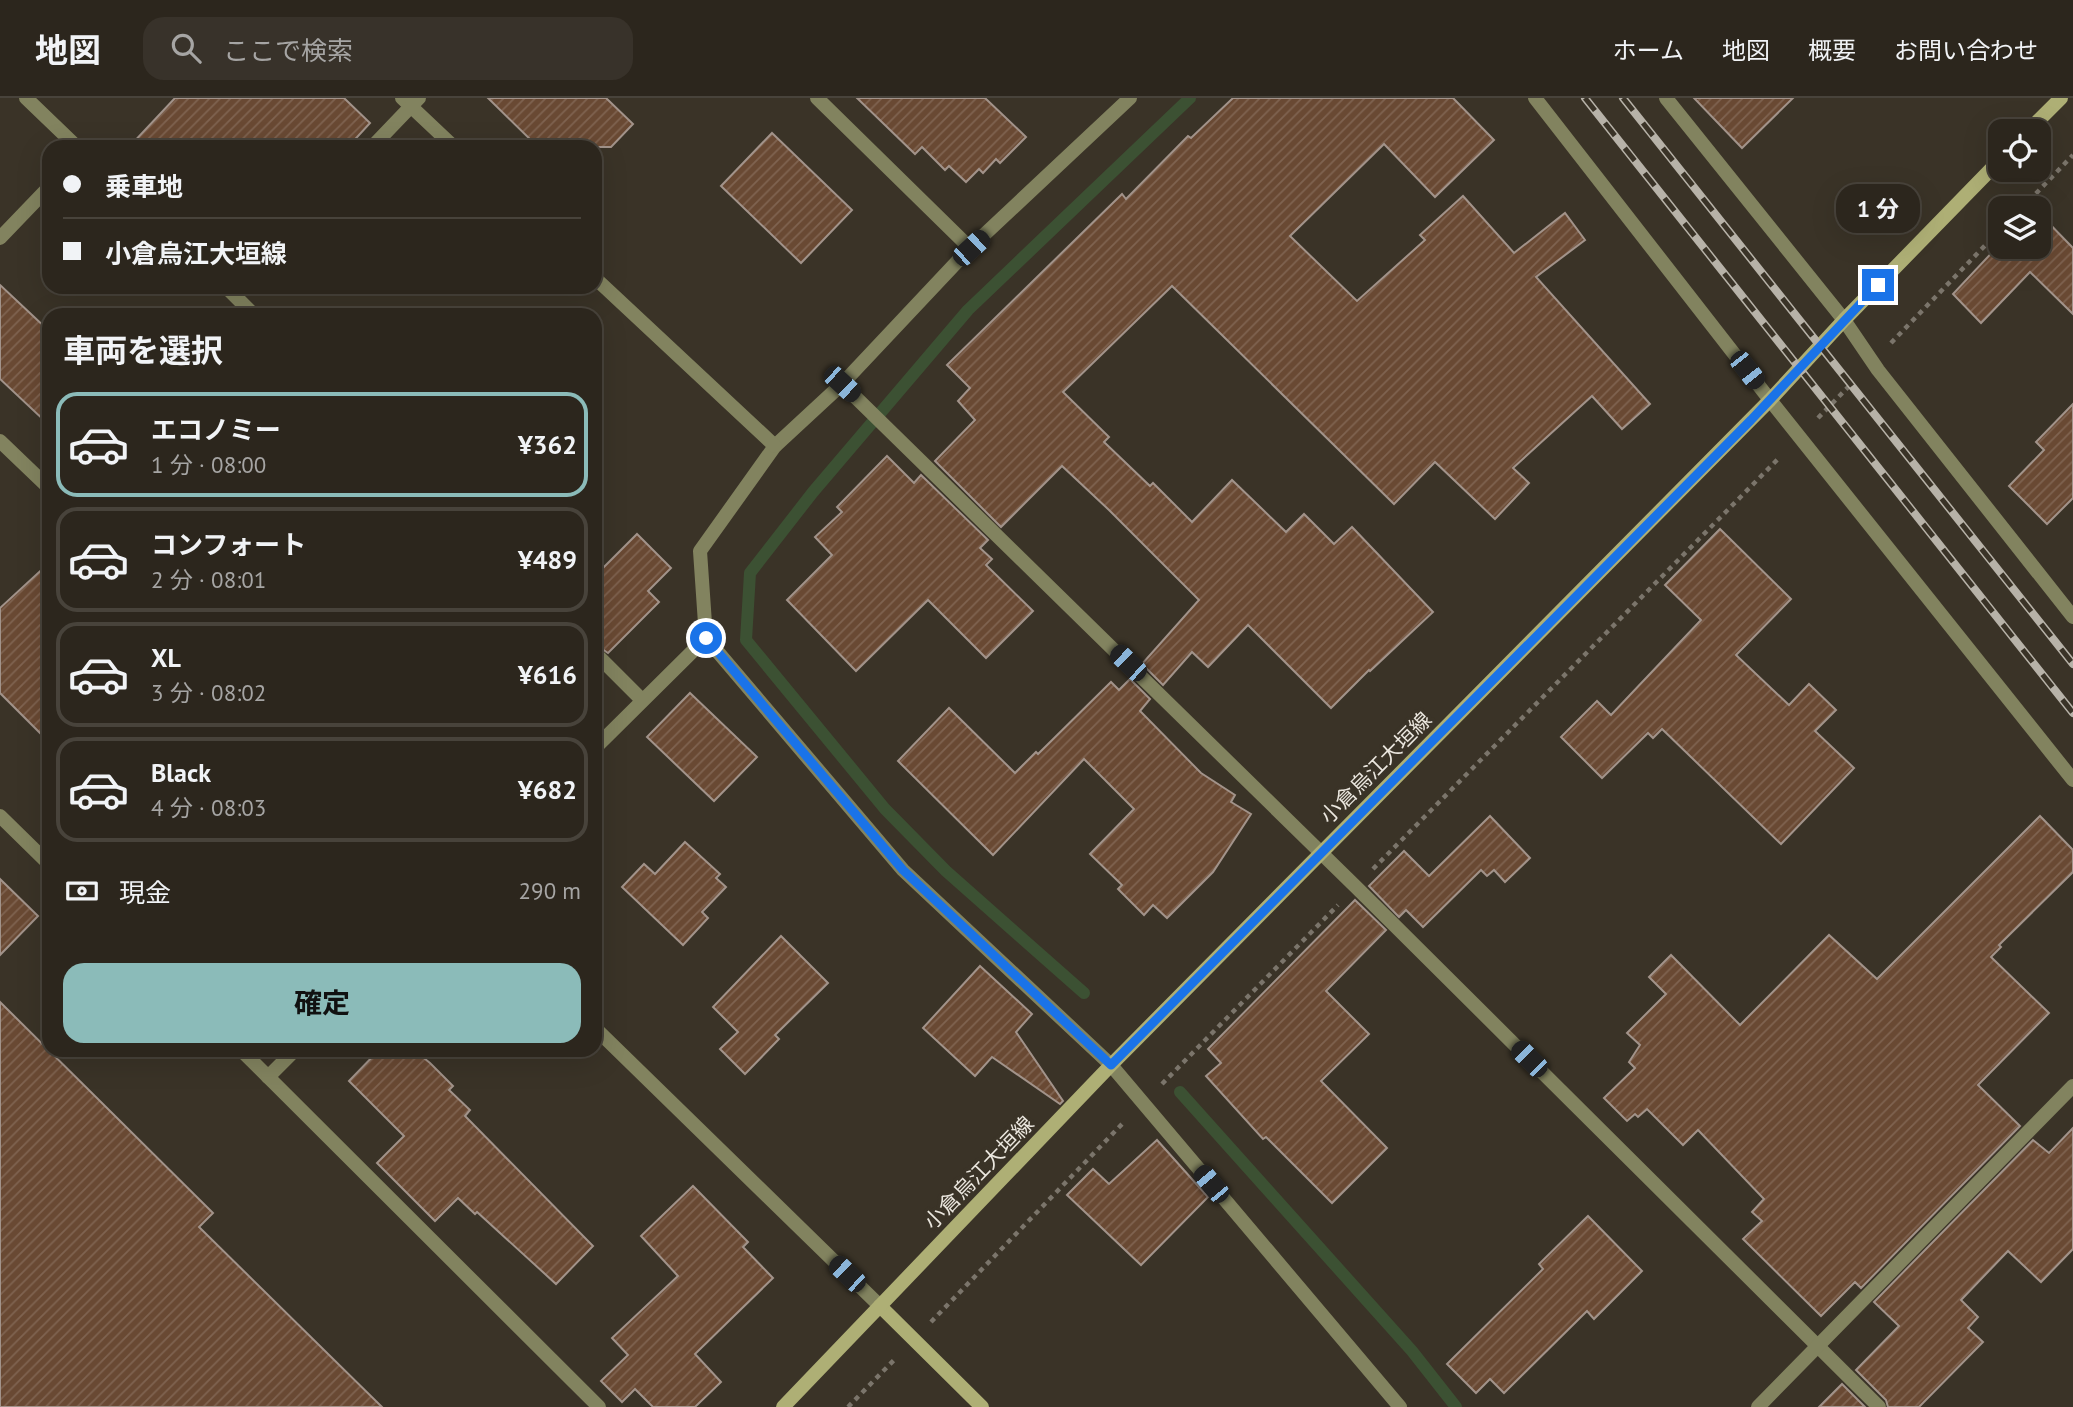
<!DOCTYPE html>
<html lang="ja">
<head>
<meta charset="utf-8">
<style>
  :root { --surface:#2c261d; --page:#38322a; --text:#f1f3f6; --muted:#a6a5a4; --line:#48433b; --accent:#8bbbb9 }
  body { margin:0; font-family:"PT Sans","Noto Sans JP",sans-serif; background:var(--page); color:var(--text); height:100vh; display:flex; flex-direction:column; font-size:26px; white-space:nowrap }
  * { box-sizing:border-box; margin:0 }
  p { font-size:23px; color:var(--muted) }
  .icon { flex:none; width:38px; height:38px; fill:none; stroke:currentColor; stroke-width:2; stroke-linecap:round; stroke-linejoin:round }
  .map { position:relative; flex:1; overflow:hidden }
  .drawer { position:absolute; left:42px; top:210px; width:560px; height:749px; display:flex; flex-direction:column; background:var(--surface); border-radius:21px; box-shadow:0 7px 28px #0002,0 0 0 2px var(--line) }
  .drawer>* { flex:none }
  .hud { position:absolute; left:42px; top:42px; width:560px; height:154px; border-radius:21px; box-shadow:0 7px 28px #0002,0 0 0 2px var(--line); display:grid; align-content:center; height:154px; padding:0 21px; background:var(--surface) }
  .tools { position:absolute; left:1988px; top:21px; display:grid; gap:14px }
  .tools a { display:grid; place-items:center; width:63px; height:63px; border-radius:14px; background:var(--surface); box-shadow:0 7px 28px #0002,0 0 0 2px var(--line); font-size:35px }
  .end { position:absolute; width:32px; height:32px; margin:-16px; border:9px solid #1a73e8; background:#fff; box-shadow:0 0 0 4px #fff }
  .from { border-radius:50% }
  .bubble { position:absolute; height:49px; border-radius:21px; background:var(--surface); box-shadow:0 7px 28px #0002,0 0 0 2px var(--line); font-size:23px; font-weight:700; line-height:49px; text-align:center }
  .car { position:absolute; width:21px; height:42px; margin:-21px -10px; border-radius:9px; box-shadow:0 0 5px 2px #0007; background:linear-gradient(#222 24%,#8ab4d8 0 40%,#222 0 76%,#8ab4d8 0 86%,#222 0) }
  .hud b { display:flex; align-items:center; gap:24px; height:66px; font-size:26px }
  .hud b+b { border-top:2px solid var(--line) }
  .hud i { width:18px; height:18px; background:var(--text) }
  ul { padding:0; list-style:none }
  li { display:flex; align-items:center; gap:21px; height:105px; margin:0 14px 10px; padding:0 7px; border:4px solid var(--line); border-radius:21px }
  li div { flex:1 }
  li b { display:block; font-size:26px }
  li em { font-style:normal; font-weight:700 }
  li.selected { border-color:var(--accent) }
  li>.icon { width:63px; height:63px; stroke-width:1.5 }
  h2 { padding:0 21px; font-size:32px; line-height:84px }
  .pay { display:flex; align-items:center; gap:18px; height:77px; padding:0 21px; font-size:26px }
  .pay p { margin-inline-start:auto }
  .action { display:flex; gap:14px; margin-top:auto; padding:14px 21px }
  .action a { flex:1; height:80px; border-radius:21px; background:var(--accent); color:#111; font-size:28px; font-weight:700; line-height:80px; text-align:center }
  header { display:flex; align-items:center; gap:42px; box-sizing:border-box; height:98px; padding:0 35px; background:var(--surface); border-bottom:2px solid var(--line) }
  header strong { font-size:33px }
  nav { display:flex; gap:38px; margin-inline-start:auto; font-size:24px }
  .search { width:490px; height:63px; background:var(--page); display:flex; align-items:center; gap:18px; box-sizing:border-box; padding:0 24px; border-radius:21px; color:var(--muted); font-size:26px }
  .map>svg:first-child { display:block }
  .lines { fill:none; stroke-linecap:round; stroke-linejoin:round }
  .stream { stroke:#3c5133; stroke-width:12 }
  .building { fill:url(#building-hatch); stroke:#a2938a; stroke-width:2 }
  .path { stroke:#7b756b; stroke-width:4.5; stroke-dasharray:5 5; stroke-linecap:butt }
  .street { stroke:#82835f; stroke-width:14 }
  .secondary { stroke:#aeaf75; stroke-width:14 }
  .rail-casing { stroke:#b7b2a8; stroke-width:8 }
  .rail { stroke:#3a3327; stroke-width:5; stroke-dasharray:16; stroke-linecap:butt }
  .route { stroke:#1a73e8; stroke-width:9 }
  .labels { text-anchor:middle; stroke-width:7; stroke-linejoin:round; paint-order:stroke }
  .street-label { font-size:21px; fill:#ebe7df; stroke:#3a3327 }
</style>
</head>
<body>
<header>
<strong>地図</strong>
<div class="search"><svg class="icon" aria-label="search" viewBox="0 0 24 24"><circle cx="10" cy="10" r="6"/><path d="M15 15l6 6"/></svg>ここで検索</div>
<nav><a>ホーム</a><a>地図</a><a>概要</a><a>お問い合わせ</a></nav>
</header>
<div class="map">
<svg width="2073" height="1309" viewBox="0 0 2073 1309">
  <defs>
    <pattern id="building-hatch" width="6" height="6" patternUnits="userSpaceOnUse" patternTransform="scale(1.75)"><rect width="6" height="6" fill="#694933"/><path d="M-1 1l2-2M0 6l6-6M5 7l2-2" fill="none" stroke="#7f6350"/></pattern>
  </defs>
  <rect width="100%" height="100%" fill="#3a3327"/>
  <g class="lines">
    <g class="stream">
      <path d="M1084,895l-138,-122 -61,-62 -139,-169 4,-67 63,-81 155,-182 222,-212"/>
      <path d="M1180,994l232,259 44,56"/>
    </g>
  </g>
  <g class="building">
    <path d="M175,0h169l26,25 -22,24h-219z"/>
    <path d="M488,0h118l27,26 -22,23h-73z"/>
    <path d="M857,0h128l41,39 -26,26 -4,-4 -13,14 -4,-4 -13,13 -17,-16 -4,4 -23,-23 -7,7z"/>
    <path d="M1233,0h220l41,42 -59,57 -51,-53 -94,92 67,65 68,-61 -5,-5 43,-39 51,57 51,-40 20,27 -49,37 114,127 -28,25 -30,-33 -79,72 16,15 -34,36 -60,-57 -41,42 -222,-218 -109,106 46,45 -5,5 46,44 3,-3 39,39 40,-42 54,52 18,-18 30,30 18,-17 81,85 -63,59 -1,-1 -38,38 -83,-83 -40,42 -16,-15 -29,33 -21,-21 57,-64 -90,-90 -47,-44 -61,61 -66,-66 40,-41 -17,-19 12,-13 -23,-23 175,-171 4,5 62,-63 3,2z"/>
    <path d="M1694,0h99l-51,50z"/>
    <path d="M772,35l80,77 -51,53 -80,-77z"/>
    <path d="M2039,115l34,35v66l-43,-42 -49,51 -28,-29 47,-50v3h39z"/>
    <path d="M0,187l49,46v94l-49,-46z"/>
    <path d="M2073,306v94l-26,26 -38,-38 35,-36 -8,-8z"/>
    <path d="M887,358l27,27 7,-8 67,65 -8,8 12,11 -6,6 47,46 -47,47 -58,-58 -72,71 -69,-71 45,-45 -17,-18 27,-25 -5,-5z"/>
    <path d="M1720,431l71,70 -55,56 53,50 20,-21 27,26 -21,21 39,37 -73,76 -119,-115 -9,9 -5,-5 -46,45 -41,-41 36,-36 14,14 90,-95 -36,-35z"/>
    <path d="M637,436l34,34 -23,23 11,11 -51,51 -13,-9v-68z"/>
    <path d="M49,465v179l-49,-49v-85z"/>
    <path d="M1130,581l20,20 -10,12 61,62 34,22 -4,7 20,12 -38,58 -46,46 -14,-13 -9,10 -26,-26 4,-4 -32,-31 44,-45 -50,-50 -91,96 -95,-94 51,-53 66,65 21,-21 2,2 73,-72 8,8z"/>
    <path d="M690,595l67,64 -43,44 -67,-64z"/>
    <path d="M1490,718l40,42 -25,24 -11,-12 -7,6 -6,-6 -58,57 -17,-17 -7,7 -30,-31 35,-35 25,25z"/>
    <path d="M2040,718l33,34v22l-74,73 2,2 -10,10 58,56 -71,72 42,41 -159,162 -6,-6 -34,34 -78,-77 19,-18 -10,-9 12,-13 -66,-69 -15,15 -36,-36 -9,8 -3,-3 -8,7 -23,-23 31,-30 -6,-6 11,-17 -13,-12 39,-39 -17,-17 22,-22 69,70 89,-90 48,44z"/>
    <path d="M685,744l35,32 -4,4 10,9 -24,25 6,6 -25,27 -61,-58 22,-23 11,10z"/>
    <path d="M0,781l38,37 -38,39z"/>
    <path d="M1355,802l31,30 -60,61 43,43 -48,47 66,67 -55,55 -66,-66 -3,2 -57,-63 15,-13 -13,-14z"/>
    <path d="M781,838l47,47 -53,52 4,4 -34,35 -25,-25 18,-17 -25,-25z"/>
    <path d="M980,868l52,48 -16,18 47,69 -3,3 -68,-47 -17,19 -52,-48z"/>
    <path d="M0,904l213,211 -14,14 183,180h-382z"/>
    <path d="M379,952h35l16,13 23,23 -4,4 21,20 -5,6 128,130 -37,38 -79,-72 -2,2 -17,-16 -23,23 -58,-58 27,-27 -55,-55z"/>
    <path d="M2073,1030v121l-32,33 -33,-31 -47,49 17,17 -10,11 15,14 -64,65h-31l-2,-7 -30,-30 43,-44 -25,-24 159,-162 16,13z"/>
    <path d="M1157,1042l51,57 -67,68 -74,-70 26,-26 16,15z"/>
    <path d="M693,1088l55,56 -5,5 30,31 -78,76 26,28 -26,25h-42l-18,-18 -13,13 -21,-21 27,-26 -16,-17 66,-62 -37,-40z"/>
    <path d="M1588,1118l54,55 -48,48 -7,-8 -83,82 -14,-14 -14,14 -29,-29 96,-95 -4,-5z"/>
    <path d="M1842,1286l23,23h-46z"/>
  </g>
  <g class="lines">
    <g class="path">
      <path d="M2022,110l51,-53"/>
      <path d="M1891,245l109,-113"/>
      <path d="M1818,320l35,-36"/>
      <path d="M1373,771l407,-412"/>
      <path d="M1162,986l176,-179"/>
      <path d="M931,1224l193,-200"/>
      <path d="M848,1309l47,-48"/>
    </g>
    <g class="street">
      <path d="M26,0l51,49"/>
      <path d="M402,0l52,49"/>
      <path d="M817,0l153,150"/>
      <path d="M1130,0l-160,150 -128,136 -67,62 -75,105 6,87 197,232 208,195 289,342"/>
      <path d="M1535,0l235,302 303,380"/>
      <path d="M1666,0l178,222 34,50 195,247"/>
      <path d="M372,49l47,-49"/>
      <path d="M0,140l49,-51"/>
      <path d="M595,180l180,168"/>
      <path d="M226,189l28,28"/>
      <path d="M842,286l514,503 523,520"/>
      <path d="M0,343l49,47"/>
      <path d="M595,555l47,47"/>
      <path d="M595,650l111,-110"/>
      <path d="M0,718l49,48"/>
      <path d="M595,930l285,278"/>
      <path d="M241,952l358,357"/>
      <path d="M268,979l27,-27"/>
      <path d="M1758,1309l315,-321"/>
    </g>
    <g class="secondary">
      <path d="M2028,33l33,-33"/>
      <path d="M880,1208l102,101"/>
      <path d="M783,1309l328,-342 659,-665 74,-80 156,-160"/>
    </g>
    <g class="rail-casing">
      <g id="rail">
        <path d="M1585,0l488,615"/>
        <path d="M1623,0l450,566"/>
      </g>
    </g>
    <use href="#rail" class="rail"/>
  </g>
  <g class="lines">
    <path class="route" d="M706,540l197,232 208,195 640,-645 127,-135"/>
  </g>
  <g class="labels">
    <g class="street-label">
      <text transform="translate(1376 670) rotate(-45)" y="7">小倉烏江大垣線</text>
      <text transform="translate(979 1075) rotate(-46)" y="7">小倉烏江大垣線</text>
    </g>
  </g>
</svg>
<div class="tools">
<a><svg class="icon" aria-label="locate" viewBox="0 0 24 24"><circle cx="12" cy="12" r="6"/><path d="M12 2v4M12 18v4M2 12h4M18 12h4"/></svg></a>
<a><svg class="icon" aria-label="layers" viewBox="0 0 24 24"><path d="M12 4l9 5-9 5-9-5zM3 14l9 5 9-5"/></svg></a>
</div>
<i class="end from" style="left:706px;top:540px"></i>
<i class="end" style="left:1878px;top:187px"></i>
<div class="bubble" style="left:1836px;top:86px;width:84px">1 分</div>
<i class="car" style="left:971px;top:150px;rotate:47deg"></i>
<i class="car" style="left:1747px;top:272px;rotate:142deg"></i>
<i class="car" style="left:842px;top:286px;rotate:133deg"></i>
<i class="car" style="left:1128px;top:565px;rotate:314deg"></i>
<i class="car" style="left:1529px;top:961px;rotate:315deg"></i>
<i class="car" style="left:1211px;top:1086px;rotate:320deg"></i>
<i class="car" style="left:847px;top:1176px;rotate:314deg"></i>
<div class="hud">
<b><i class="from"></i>乗車地</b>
<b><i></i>小倉烏江大垣線</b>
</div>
<section class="drawer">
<h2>車両を選択</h2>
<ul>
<li class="selected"><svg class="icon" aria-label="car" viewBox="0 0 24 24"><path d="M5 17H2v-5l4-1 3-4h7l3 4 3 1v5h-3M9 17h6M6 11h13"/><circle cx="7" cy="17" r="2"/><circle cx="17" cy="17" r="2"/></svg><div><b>エコノミー</b><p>1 分 · 08:00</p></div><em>¥362</em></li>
<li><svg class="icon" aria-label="car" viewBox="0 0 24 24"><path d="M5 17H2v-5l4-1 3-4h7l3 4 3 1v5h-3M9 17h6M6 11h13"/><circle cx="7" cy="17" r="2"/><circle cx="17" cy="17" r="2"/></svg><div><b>コンフォート</b><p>2 分 · 08:01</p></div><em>¥489</em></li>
<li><svg class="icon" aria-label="car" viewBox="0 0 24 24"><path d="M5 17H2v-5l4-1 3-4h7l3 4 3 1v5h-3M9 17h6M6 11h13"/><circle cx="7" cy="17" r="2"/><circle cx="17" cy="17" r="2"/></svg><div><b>XL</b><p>3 分 · 08:02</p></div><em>¥616</em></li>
<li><svg class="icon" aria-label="car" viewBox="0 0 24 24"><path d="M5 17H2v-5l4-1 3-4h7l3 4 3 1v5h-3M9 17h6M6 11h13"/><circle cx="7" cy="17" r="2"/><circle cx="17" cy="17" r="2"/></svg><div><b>Black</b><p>4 分 · 08:03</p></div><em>¥682</em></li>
</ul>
<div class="pay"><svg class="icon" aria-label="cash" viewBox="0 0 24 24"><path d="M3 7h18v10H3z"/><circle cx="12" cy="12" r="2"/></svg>現金<p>290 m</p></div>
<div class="action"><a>確定</a></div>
</section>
</div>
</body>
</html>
